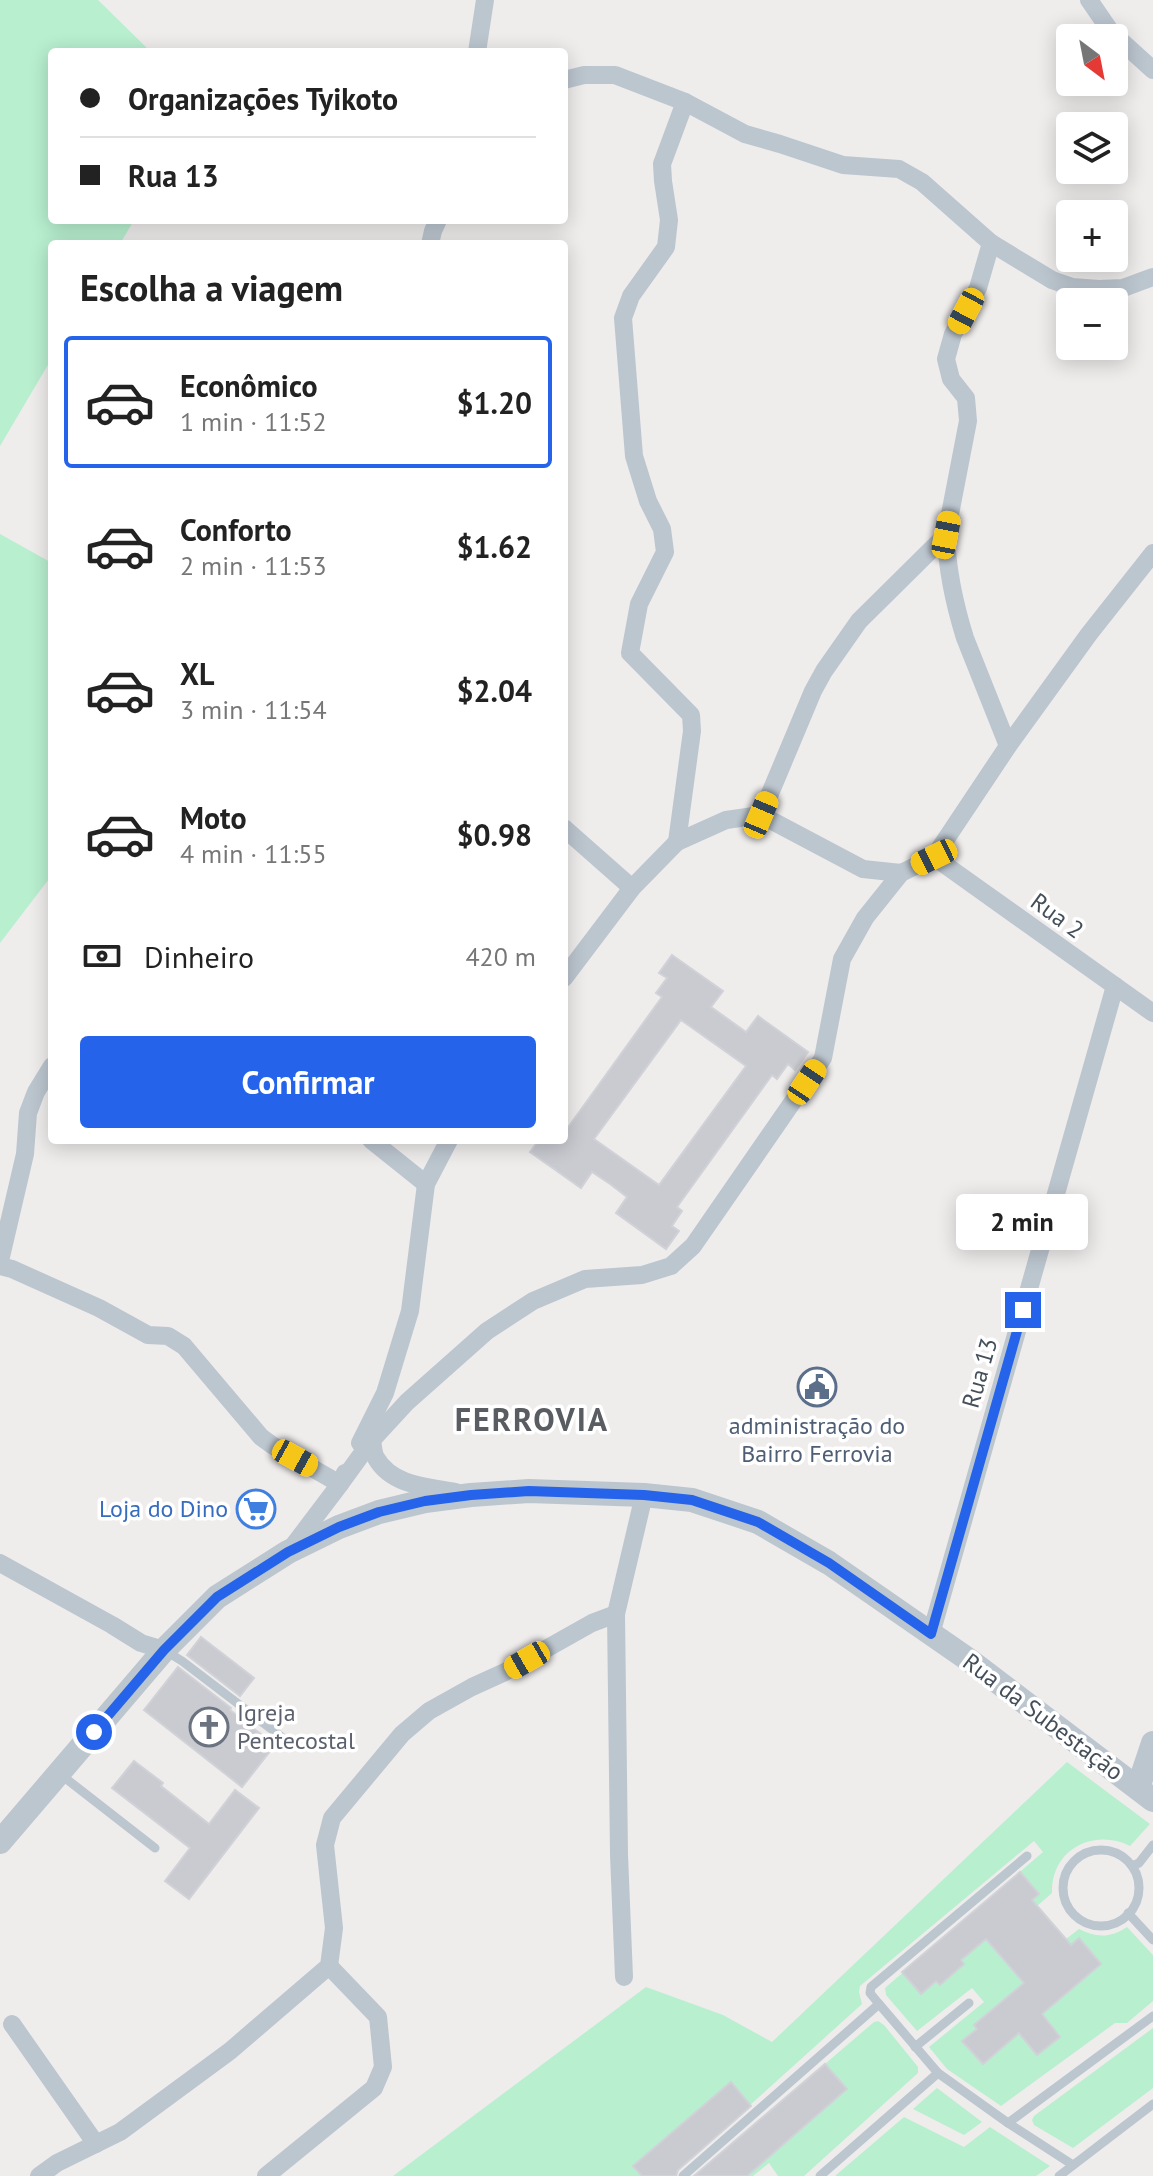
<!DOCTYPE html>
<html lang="pt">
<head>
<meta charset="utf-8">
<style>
  :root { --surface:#fff; --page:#f6f6f6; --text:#222; --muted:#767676; --line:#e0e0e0; --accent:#2563eb }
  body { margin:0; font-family:"PT Sans",sans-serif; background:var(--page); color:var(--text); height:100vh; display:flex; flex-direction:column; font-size:30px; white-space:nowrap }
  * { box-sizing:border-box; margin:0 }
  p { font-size:26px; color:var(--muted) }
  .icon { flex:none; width:44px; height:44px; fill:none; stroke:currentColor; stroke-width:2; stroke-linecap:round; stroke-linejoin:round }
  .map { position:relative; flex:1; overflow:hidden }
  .sheet { position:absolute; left:48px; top:240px; width:520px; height:904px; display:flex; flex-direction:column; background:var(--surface); border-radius:8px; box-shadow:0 4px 20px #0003 }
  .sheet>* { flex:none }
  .hud { position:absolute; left:48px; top:48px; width:520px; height:176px; border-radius:8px; box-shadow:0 4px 20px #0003; display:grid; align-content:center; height:176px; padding:0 32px; background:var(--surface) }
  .needle { width:52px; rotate:148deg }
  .tools { position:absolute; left:1056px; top:24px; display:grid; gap:16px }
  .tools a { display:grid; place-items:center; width:72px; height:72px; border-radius:8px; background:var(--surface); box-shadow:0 4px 20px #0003; font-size:40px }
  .end { position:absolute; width:36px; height:36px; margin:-18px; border:10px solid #2563eb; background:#fff; box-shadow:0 0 0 4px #fff }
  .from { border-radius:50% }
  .bubble { position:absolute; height:56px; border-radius:8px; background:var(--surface); box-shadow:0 4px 20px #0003; font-size:26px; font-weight:700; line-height:56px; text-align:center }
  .car { position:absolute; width:24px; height:48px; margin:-24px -12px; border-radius:10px; box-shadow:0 0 6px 2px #0007; background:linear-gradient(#f5c518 24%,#345 0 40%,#f5c518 0 76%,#345 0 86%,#f5c518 0) }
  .hud b { display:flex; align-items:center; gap:28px; height:76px; font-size:30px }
  .hud b+b { border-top:2px solid var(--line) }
  .hud i { width:20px; height:20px; background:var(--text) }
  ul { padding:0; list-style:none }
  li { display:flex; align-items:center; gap:24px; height:132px; margin:0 16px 12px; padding:0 16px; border:4px solid transparent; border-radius:8px }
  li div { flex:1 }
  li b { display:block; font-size:30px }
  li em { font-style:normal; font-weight:700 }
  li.selected { border-color:var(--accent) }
  li>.icon { width:72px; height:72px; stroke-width:1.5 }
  h2 { padding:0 32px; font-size:36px; line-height:96px }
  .pay { display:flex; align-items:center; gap:20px; height:88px; padding:0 32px; font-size:30px }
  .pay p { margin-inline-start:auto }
  .action { display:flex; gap:16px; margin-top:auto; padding:16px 32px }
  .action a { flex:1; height:92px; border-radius:8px; background:var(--accent); color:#fff; font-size:32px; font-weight:700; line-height:92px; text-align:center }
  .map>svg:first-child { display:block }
  .green { fill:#b8efcf }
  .building { fill:#c9cbd1; stroke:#d0d2d8; stroke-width:2; fill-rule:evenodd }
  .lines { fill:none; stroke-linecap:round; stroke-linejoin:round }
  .service { stroke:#bcc6cf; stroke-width:9 }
  .minor { stroke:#bcc6cf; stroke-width:18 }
  .tertiary { stroke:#bcc6cf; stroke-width:24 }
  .route { stroke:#2563eb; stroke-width:10 }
  .labels { text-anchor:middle; stroke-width:7; stroke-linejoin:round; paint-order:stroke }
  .street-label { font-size:24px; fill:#444f5a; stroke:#fff }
  .service-label { font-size:24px; fill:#4e5e75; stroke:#fff }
  .shop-label { font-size:24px; fill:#366cbe; stroke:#fff; text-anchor:end }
  .worship-label { font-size:24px; fill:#5b616d; stroke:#fff; text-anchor:start }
  .district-label { font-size:32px; font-weight:bold; letter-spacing:2px; fill:#595c61; stroke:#fff }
</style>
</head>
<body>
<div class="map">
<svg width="1153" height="2176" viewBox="0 0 1153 2176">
  <rect width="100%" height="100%" fill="#efecec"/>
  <g class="green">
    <path d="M0,0h98l53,52h-99v168h82l-14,24h-68v114l-52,88z"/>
    <path d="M0,534l52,29v312l-52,68z"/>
    <path d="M1067,1762l83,62 -20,22c-36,-18 -79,3 -78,47l-15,13 29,33 13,-10c17,9 32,9 48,-2l26,28v46l-26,22h-12l-114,83 -54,-37 -18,-22 55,-45 -12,-14 -55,43 -31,-36 -1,-7 158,-136 -9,-11 -174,145 -1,6 3,12 -112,101 -19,-23 -89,94h-249l253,-189 77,28 49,27z"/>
    <path d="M878,2021l6,4 34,42v6l-114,103h-26l-9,-13 -16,13h-6l78,-112 49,-42z"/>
    <path d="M1153,2028v60l-80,60 -39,-23 -2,-5 2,-4z"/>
    <path d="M937,2088l45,34 -18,13 -51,-26z"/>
    <path d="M904,2117l60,30 26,-20 60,39 -14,10h-201z"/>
  </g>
  <g class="building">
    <path d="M672,955l51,36 -12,16 35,25 12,-16 50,36 -13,18 -7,-6 -11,15 -5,-4 -95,132 5,4 -10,15 7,5 -13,18 -50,-36 11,-16 -17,-13 -18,-12 -11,16 -51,-36 9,-12h25v-7l98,-136 -6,-4 11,-15 -8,-5zM681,1020l65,46 -87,119 -65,-46z"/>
    <path d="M201,1637l53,41 -14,18 -53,-41z"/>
    <path d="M178,1667l53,41 -1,2 45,35 -33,42 -98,-77z"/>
    <path d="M134,1761l29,22 -2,3 48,38 26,-34 24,18 -70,91 -24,-18 25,-33 -78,-60z"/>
    <path d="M1020,1872l19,22 -7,6 39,45 8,-7 22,26 -59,50 18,23 -23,18 -18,-22 -36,31 -21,-23 15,-12 -3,-4 50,-42 -38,-44 -25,21 3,4 -24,21 -4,-4 -15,13 -19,-22z"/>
    <path d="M825,2064l22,25 -100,87h-53z"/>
    <path d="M731,2082l20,24 -73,64 -2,6h-34l-9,-10z"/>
  </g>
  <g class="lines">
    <g class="service">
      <path d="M164,1650l18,11 105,80"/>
      <path d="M60,1774l95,74"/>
      <circle cx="1101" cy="1888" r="38"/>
      <path d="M1132,1866l7,-3 14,-18"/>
      <path d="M1128,1913l25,27"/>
      <path d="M879,2004l-9,-11 1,-6 156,-131"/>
      <path d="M915,2047l54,-44"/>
      <path d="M1008,2123l145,-107"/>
      <path d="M683,2176l196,-172 59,69 70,50 65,42"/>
      <path d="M820,2176l118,-103"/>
      <path d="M1059,2176l94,-72"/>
    </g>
    <g class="minor">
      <path d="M1089,0l22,32 42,38"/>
      <path d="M477,52l8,-52"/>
      <path d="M564,80l20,-5h31l70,27 60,32 35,10 63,21 56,4 23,13 69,61 61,37 20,7 27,2 24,-1 30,-11"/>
      <path d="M991,243l-13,45 -25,46 -7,25 5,20 15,19 2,23 -22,114c1,34 9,71 19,103l43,108"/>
      <path d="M430,244l3,-13 5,-11"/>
      <path d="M761,815l52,-124 11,-20 35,-50 87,-86"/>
      <path d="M564,828l68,60"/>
      <path d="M677,842l15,-111 -1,-16 -61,-62 9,-49 26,-52 -3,-23 -14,-28 -14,-45 -11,-138 8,-22 35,-49 3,-27 -6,-39 -1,-17 23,-62"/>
      <path d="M934,857l219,156"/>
      <path d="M564,978l68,-90 45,-46 49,-22 35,-5 102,54 38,4 33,-16 74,-111 81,-112 64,-81"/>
      <path d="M371,1140l55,44"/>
      <path d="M0,1261l25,-107 3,-41 8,-21 16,-26"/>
      <path d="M0,1266l12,3 87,39 49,27 20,1 16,10 77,91 11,8 68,39 32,-44 35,-38 80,-71 46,-30 52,-22 57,-4 29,-9 22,-20 130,-188 19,-99 23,-41 36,-45"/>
      <path d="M372,1440c1,5 1,13 4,18 16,28 52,29 80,34"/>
      <path d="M360,1443l25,-50 25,-82 16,-127 23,-44"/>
      <path d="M290,1550l50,-66 5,-11"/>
      <path d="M0,1563l112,62 29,18 23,7"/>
      <path d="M931,1634l184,-648"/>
      <path d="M624,1977l-5,-122 -3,-241 28,-119"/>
      <path d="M12,2024l84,120"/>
      <path d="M39,2176l18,-13 63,-31 110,-81 99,-85 5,-38 -9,-83 7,-27 70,-84 27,-23 43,-24 33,-15 87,-49 24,-9"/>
      <path d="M266,2176l108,-88 9,-21 -5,-50 -49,-51"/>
    </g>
    <g class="tertiary">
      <path d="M1138,1788l15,-45"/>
      <path d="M0,1842l164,-192 53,-53 71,-45 51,-25 40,-15 46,-11 46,-6 58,-4 115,4 48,5 66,22 71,41 140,97 184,140"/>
    </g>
  </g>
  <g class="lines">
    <path class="route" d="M94,1732l70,-82 53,-53 71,-45 51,-25 40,-15 46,-11 46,-6 58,-4 115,4 48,5 66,22 71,41 102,71 92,-324"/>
  </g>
  <defs>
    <g id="civic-ring" transform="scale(2)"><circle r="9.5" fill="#fff" stroke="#5c6f8a" stroke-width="1.5"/><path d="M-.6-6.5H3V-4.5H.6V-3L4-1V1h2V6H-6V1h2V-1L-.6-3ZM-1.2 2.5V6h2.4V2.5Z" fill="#5c6f8a"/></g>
    <g id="supermarket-ring" transform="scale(2)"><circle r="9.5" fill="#fff" stroke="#3f7fe0" stroke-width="1.5"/><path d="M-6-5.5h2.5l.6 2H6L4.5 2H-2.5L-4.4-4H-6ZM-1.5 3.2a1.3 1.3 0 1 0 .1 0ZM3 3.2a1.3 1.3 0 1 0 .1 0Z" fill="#3f7fe0"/></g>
    <g id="church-ring" transform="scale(2)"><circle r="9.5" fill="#fff" stroke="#6b7280" stroke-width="1.5"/><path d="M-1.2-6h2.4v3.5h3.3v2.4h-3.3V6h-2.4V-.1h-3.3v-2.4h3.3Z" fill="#6b7280"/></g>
  </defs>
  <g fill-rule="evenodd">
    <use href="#civic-ring" x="817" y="1387"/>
    <use href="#supermarket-ring" x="256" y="1509"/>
    <use href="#church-ring" x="209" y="1727"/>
  </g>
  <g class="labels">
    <g class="street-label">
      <text transform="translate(1057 916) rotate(36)" y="8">Rua 2</text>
      <text transform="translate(980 1373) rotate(-74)" y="8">Rua 13</text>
      <text transform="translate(1043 1717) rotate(37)" y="8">Rua da Subestação</text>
    </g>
    <g class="service-label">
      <text x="817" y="1434">administração do<tspan x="817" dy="28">Bairro Ferrovia</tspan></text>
    </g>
    <g class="shop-label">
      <text x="228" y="1517">Loja do Dino</text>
    </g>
    <g class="worship-label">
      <text x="237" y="1721">Igreja<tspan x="237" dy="28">Pentecostal</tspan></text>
    </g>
    <g class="district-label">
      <text x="532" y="1431">FERROVIA</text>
    </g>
  </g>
</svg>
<div class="tools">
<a><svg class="needle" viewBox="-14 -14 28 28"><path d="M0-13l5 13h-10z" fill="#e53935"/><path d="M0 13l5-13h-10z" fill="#767676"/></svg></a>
<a><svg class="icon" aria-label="layers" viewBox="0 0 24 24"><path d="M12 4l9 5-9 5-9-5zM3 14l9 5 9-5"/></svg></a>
<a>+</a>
<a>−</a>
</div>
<i class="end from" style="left:94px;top:1732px"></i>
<i class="end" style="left:1023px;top:1310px"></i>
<div class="bubble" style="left:956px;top:1194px;width:132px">2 min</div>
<i class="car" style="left:966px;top:311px;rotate:208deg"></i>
<i class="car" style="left:946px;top:535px;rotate:11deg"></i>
<i class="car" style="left:761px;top:815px;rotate:23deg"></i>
<i class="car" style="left:934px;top:857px;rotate:244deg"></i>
<i class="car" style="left:807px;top:1082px;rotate:34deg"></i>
<i class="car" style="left:295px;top:1458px;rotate:119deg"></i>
<i class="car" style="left:527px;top:1660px;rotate:240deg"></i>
<div class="hud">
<b><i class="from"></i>Organizações Tyikoto</b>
<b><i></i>Rua 13</b>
</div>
<section class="sheet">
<h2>Escolha a viagem</h2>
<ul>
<li class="selected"><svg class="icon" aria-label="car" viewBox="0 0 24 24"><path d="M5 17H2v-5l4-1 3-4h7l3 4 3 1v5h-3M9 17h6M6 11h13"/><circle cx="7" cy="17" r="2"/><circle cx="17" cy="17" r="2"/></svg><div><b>Econômico</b><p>1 min · 11:52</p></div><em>$1.20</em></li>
<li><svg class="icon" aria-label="car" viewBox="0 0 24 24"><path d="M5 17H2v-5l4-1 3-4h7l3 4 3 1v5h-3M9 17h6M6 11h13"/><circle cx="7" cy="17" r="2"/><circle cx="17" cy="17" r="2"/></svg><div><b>Conforto</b><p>2 min · 11:53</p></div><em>$1.62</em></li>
<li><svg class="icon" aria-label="car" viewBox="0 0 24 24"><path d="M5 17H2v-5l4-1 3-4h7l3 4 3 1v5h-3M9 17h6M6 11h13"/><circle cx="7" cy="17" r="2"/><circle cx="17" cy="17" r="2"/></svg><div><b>XL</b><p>3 min · 11:54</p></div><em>$2.04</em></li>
<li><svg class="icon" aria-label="car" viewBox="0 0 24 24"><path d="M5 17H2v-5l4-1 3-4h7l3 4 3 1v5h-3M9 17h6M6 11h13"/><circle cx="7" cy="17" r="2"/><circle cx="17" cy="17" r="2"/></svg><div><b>Moto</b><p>4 min · 11:55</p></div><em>$0.98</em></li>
</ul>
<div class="pay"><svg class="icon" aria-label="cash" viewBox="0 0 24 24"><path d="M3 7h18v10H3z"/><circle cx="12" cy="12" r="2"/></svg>Dinheiro<p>420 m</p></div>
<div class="action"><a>Confirmar</a></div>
</section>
</div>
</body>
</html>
